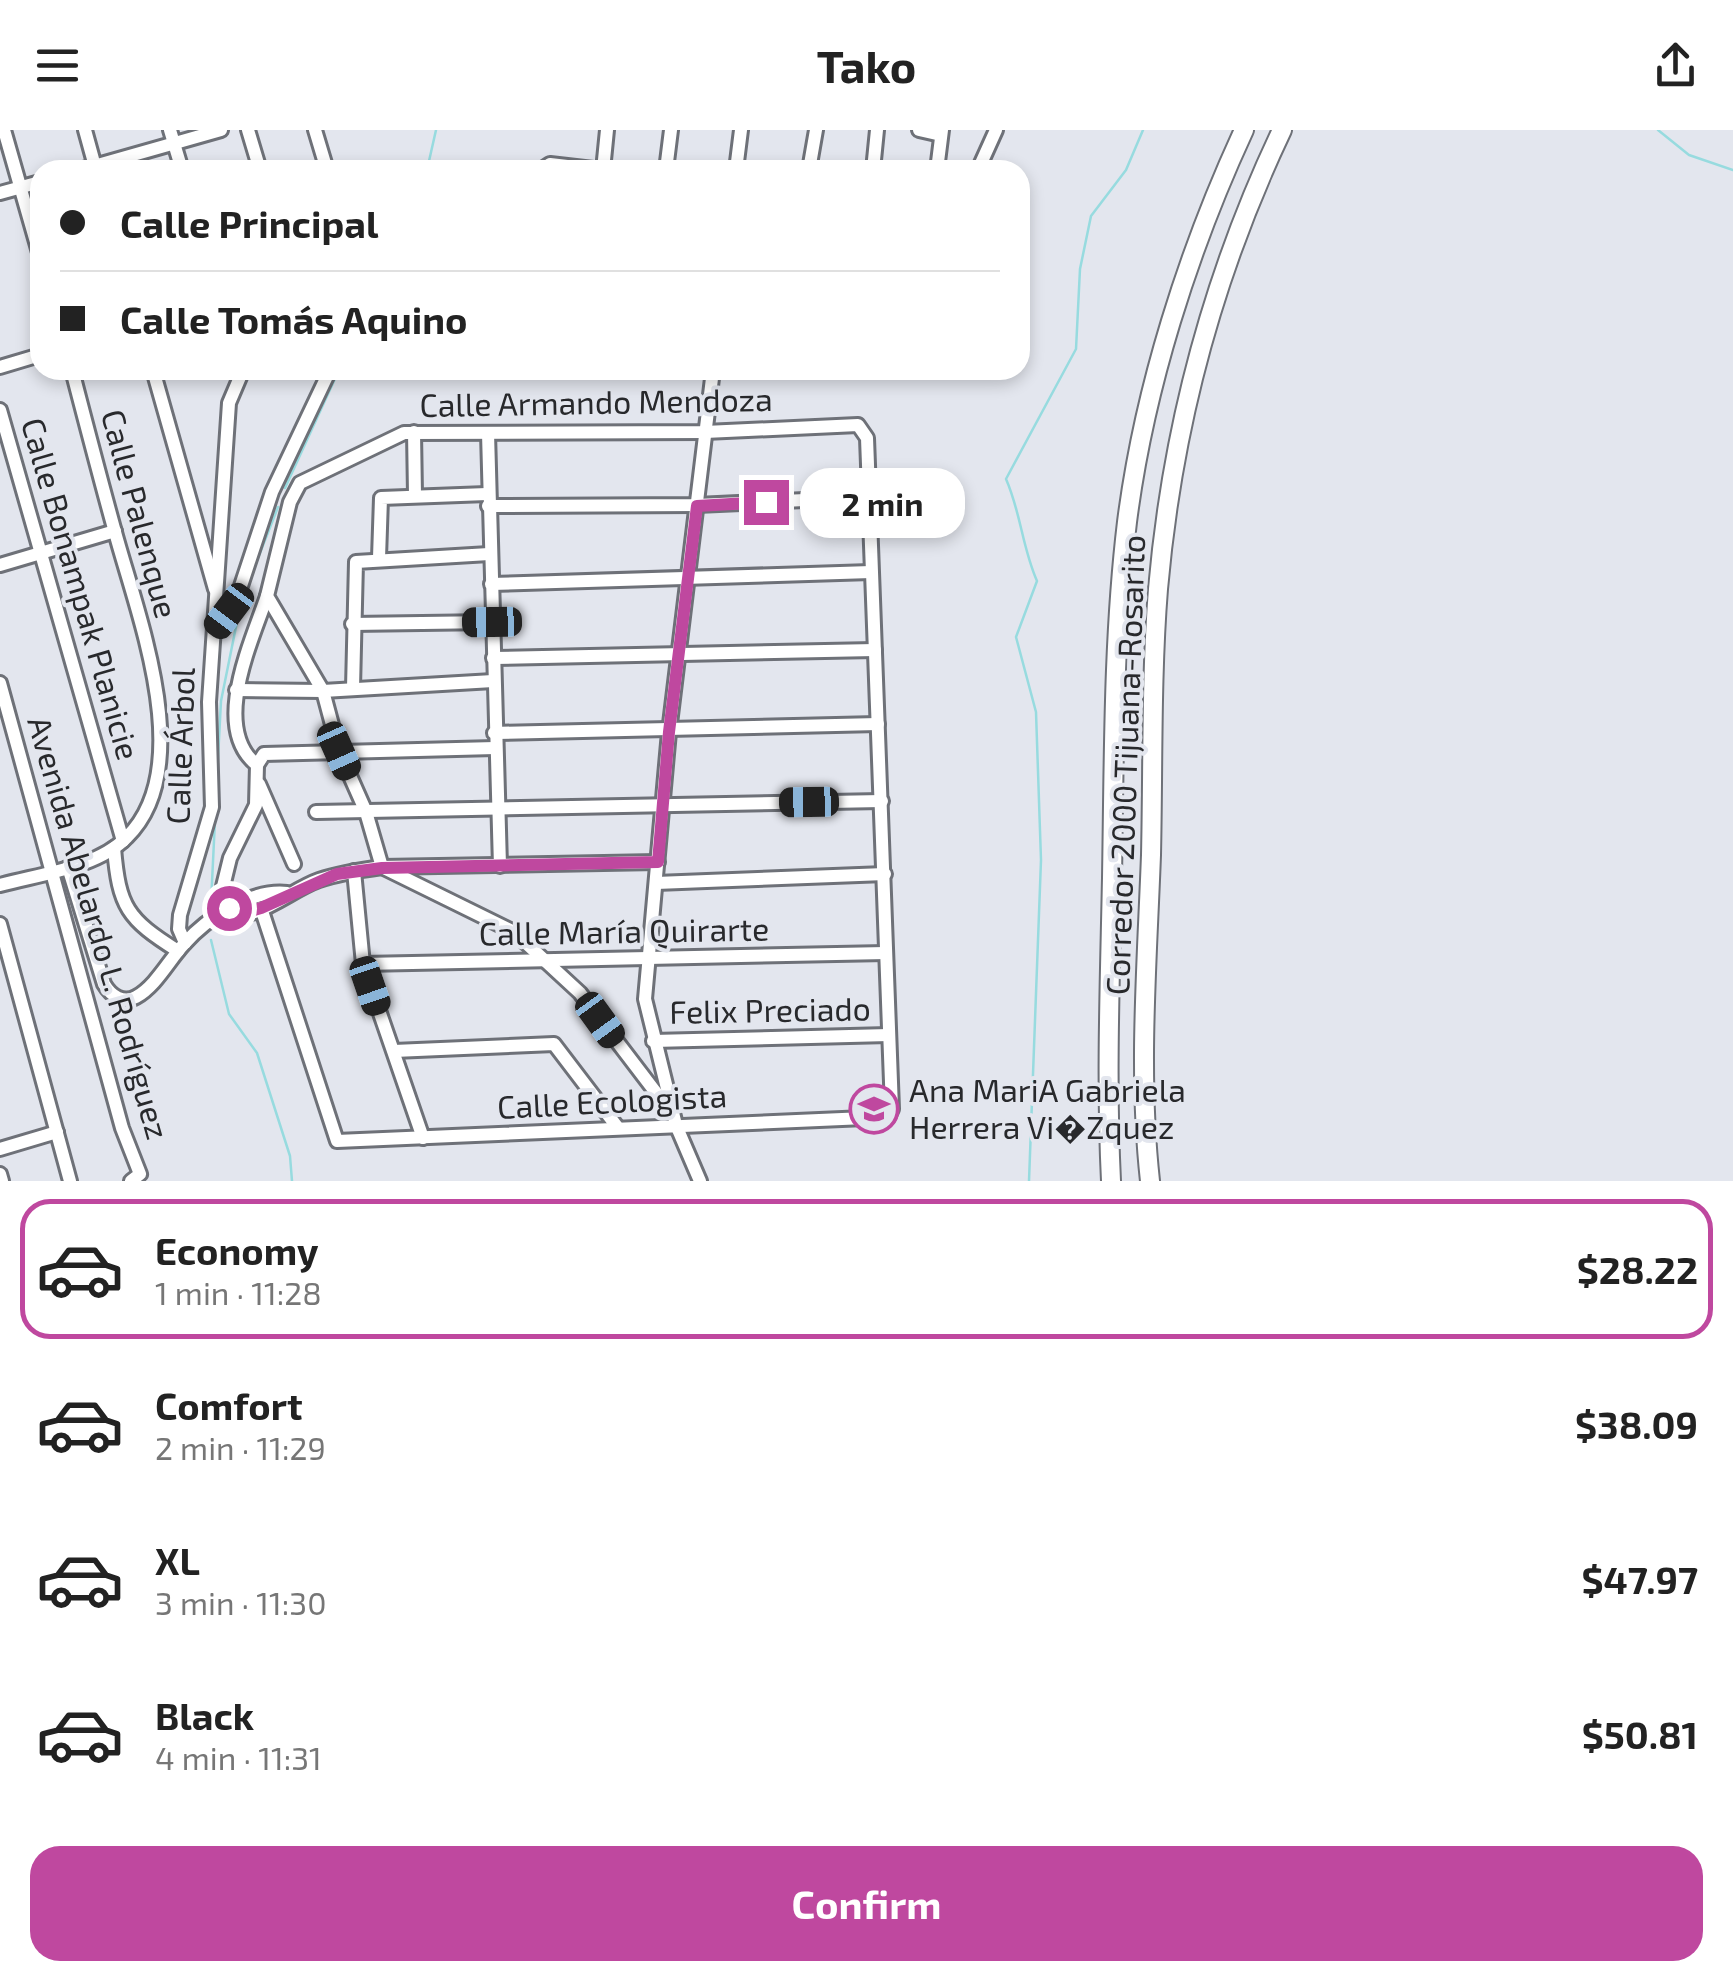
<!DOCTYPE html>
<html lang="en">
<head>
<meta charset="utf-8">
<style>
  :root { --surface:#fff; --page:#f6f6f6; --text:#222; --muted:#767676; --line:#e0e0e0; --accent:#bf489f }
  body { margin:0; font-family:"Exo 2",sans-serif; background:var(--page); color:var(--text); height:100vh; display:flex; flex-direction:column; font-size:38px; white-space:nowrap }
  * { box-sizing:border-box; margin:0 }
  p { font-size:32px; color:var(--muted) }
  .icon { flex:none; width:55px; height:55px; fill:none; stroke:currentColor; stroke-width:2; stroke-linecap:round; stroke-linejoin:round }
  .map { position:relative; height:1051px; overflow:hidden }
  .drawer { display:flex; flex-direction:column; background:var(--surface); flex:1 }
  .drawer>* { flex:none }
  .guide { position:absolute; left:30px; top:30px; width:1000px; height:220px; border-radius:30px; box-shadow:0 5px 15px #0003; display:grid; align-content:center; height:220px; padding:0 30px; background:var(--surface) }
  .end { position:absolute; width:45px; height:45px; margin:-22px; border:12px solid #bf489f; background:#fff; box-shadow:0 0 0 5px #fff }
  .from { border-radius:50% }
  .bubble { position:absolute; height:70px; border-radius:30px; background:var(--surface); box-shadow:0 5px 15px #0003; font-size:32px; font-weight:700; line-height:70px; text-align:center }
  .car { position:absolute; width:30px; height:60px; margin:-30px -15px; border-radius:12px; box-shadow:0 0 8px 2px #0007; background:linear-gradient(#222 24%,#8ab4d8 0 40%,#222 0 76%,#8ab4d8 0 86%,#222 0) }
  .guide b { display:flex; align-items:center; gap:35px; height:95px; font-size:38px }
  .guide b+b { border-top:2px solid var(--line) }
  .guide i { width:25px; height:25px; background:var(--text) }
  ul { padding:18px 0 0; list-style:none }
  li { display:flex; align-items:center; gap:30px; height:140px; margin:0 20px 15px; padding:0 10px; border:5px solid transparent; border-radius:30px }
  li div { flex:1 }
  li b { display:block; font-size:38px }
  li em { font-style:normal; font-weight:700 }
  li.on { border-color:var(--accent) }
  li>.icon { width:90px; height:90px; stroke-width:1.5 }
  .button { display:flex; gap:20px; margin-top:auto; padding:20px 30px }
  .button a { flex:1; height:115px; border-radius:30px; background:var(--accent); color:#fff; font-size:40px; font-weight:700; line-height:115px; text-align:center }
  header { display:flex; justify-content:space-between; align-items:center; height:130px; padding:0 30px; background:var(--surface); font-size:45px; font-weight:700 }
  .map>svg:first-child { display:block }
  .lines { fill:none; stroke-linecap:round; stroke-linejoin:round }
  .stream { stroke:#97dbdf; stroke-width:2.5 }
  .minor-casing { stroke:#6e7178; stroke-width:18 }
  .highway-casing { stroke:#6e7178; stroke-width:22 }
  .minor { stroke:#fff; stroke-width:12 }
  .highway { stroke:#fff; stroke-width:18 }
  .route { stroke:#bf489f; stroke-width:12 }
  .labels { text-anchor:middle; stroke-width:8; stroke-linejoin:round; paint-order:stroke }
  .street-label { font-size:32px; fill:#28292c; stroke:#e3e6ee }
  .poi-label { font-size:32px; fill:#28292c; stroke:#e3e6ee; text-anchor:start }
</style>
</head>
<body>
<header><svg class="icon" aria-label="menu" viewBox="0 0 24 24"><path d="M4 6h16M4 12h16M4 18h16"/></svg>Tako<svg class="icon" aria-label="share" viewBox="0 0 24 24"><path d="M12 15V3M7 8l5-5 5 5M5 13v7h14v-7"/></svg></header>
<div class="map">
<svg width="1733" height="1051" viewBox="0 0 1733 1051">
  <rect width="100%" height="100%" fill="#e3e6ee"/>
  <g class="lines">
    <g class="stream">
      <path d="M1658,0l31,25 44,15"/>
      <path d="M427,40l9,-40"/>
      <path d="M285,358l54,-118"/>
      <path d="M251,446l27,-69"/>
      <path d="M217,647l4,-76 20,-99"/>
      <path d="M211,773l4,-83"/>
      <path d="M211,810l18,74 28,39 33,103 2,25"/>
      <path d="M1029,1051l12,-321 -5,-148 -20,-75 21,-56c-15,-34 -16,-68 -31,-102l70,-130 4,-80 11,-53 35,-46 17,-40"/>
    </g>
    <g class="minor-casing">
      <g id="minor">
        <path d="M4,0l36,126"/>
        <path d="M85,0l11,40"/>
        <path d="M170,0l12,40"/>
        <path d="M248,0l12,40"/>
        <path d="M315,0l12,40"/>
        <path d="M919,0l22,5"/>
        <path d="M80,40l141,-40"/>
        <path d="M541,40l9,-6 52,6"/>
        <path d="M603,40l4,-40"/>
        <path d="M666,40l5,-40"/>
        <path d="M736,40l5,-40"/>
        <path d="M809,40l7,-40"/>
        <path d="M873,40l4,-40"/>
        <path d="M937,40l5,-40"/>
        <path d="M978,40l18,-40"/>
        <path d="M0,63l40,-11"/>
        <path d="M0,237l40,-12"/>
        <path d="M153,240l62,219"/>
        <path d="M0,280l123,431"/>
        <path d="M414,302l1,63"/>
        <path d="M488,303l12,433"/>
        <path d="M488,376l209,-1 172,-8"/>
        <path d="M379,428l2,-60 106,-4"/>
        <path d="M0,435l115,-34"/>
        <path d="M491,454l380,-12"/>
        <path d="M352,494l140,-2"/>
        <path d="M216,498l22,-33 34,-103 58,-122"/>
        <path d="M493,528l382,-8"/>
        <path d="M0,553l122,445 18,46 -9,7"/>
        <path d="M353,558l3,-126 133,-8"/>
        <path d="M236,560l87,1 170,-10"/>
        <path d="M494,603l384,-9"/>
        <path d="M257,635c-47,-37 -5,-124 10,-169"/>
        <path d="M259,654l35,80"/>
        <path d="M316,682l566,-11"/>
        <path d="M114,718c5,59 13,71 64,103"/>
        <path d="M68,737l36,117c7,12 19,20 32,13 20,-11 33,-37 48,-53 23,-26 67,-55 103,-51"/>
        <path d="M354,741l9,93 60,174"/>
        <path d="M656,753l229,-9"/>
        <path d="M0,755c40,-11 97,-17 127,-48 71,-70 10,-223 -12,-305 -15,-54 -29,-108 -43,-162"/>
        <path d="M261,778l76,233 551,-24 4,-8 -25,-671 -9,-13 -153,7 -301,1 -104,50 -10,19 -23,94 56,95 16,60 27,61 16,55 132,65 66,61 93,122"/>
        <path d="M224,784c32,9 66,-24 95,-34 21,-7 41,-10 63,-13l276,-5"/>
        <path d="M215,789l15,-61 26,-53 1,-40 7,-11 231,-6"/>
        <path d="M0,794l70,257"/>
        <path d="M185,813l-6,-14 1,-14 32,-108 -3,-105 20,-299 14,-33"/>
        <path d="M363,834l523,-11"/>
        <path d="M653,911l236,-6"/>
        <path d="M394,921l160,-7 64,84"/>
        <path d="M0,1019l57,-17"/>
        <path d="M0,1044l2,7"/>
        <path d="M700,1051l-24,-56 -31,-126 24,-267 44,-362"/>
      </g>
    </g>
    <g class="highway-casing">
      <g id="highway">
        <path d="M1111,1051c-5,-101 -1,-202 1,-303 2,-119 1,-239 15,-356 17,-133 61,-271 117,-392"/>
        <path d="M1150,1051c-12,-108 -3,-218 1,-326 2,-89 0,-178 7,-266 14,-160 55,-314 124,-459"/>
      </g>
    </g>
    <use href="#minor" class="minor"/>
    <use href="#highway" class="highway"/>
  </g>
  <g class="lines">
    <path class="route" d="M229,778l-5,6 10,2 27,-8 76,-34 45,-6 276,-6 11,-130 28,-226 69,-4"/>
  </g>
  <defs>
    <g id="school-ring" transform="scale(2.5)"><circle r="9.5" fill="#e3e6ee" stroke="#bf489f" stroke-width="1.5"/><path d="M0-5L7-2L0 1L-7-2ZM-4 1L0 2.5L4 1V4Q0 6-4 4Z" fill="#bf489f"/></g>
  </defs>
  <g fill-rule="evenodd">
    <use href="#school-ring" x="874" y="979"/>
  </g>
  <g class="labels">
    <g class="street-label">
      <text transform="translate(596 273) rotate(-1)" y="11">Calle Armando Mendoza</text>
      <text transform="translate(139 384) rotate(75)" y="11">Calle Palenque</text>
      <text transform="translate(80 459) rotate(74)" y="11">Calle Bonampak Planicie</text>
      <text transform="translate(181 616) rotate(-88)" y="11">Calle Árbol</text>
      <text transform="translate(1126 635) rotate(-88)" y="11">Corredor 2000 Tijuana-Rosarito</text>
      <text transform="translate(98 798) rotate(74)" y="11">Avenida Abelardo L. Rodríguez</text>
      <text transform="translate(624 802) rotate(-1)" y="11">Calle María Quirarte</text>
      <text transform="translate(770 881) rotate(-1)" y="11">Felix Preciado</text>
      <text transform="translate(612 972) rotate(-3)" y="11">Calle Ecologista</text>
    </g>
    <g class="poi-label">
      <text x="909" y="972">Ana MariA Gabriela<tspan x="909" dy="37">Herrera Vi�Zquez</tspan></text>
    </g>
  </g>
</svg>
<i class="end from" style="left:229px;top:778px"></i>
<i class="end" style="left:766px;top:372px"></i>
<div class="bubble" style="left:800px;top:338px;width:165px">2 min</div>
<i class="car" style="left:229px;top:481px;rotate:217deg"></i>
<i class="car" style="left:492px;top:492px;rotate:269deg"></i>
<i class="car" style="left:339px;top:621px;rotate:156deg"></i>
<i class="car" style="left:809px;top:672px;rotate:269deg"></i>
<i class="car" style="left:370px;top:856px;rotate:161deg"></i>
<i class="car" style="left:600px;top:890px;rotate:144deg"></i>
<div class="guide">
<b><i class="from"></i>Calle Principal</b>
<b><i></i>Calle Tomás Aquino</b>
</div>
</div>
<section class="drawer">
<ul>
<li class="on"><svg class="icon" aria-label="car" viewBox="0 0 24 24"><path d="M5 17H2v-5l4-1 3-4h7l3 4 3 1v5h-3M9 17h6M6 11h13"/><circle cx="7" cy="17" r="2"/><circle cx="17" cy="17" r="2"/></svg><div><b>Economy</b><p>1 min · 11:28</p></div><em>$28.22</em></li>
<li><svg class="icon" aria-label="car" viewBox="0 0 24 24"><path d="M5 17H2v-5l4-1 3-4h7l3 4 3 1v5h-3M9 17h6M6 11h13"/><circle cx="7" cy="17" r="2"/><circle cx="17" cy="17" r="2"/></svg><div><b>Comfort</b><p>2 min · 11:29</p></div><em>$38.09</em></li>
<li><svg class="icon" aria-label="car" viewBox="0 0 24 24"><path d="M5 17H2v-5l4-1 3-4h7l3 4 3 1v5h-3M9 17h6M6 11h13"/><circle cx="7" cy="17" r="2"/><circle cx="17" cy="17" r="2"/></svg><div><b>XL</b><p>3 min · 11:30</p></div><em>$47.97</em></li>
<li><svg class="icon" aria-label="car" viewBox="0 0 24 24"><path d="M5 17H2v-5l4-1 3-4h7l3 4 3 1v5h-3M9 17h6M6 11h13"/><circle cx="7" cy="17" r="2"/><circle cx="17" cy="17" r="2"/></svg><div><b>Black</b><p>4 min · 11:31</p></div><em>$50.81</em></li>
</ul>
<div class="button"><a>Confirm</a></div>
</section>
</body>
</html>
